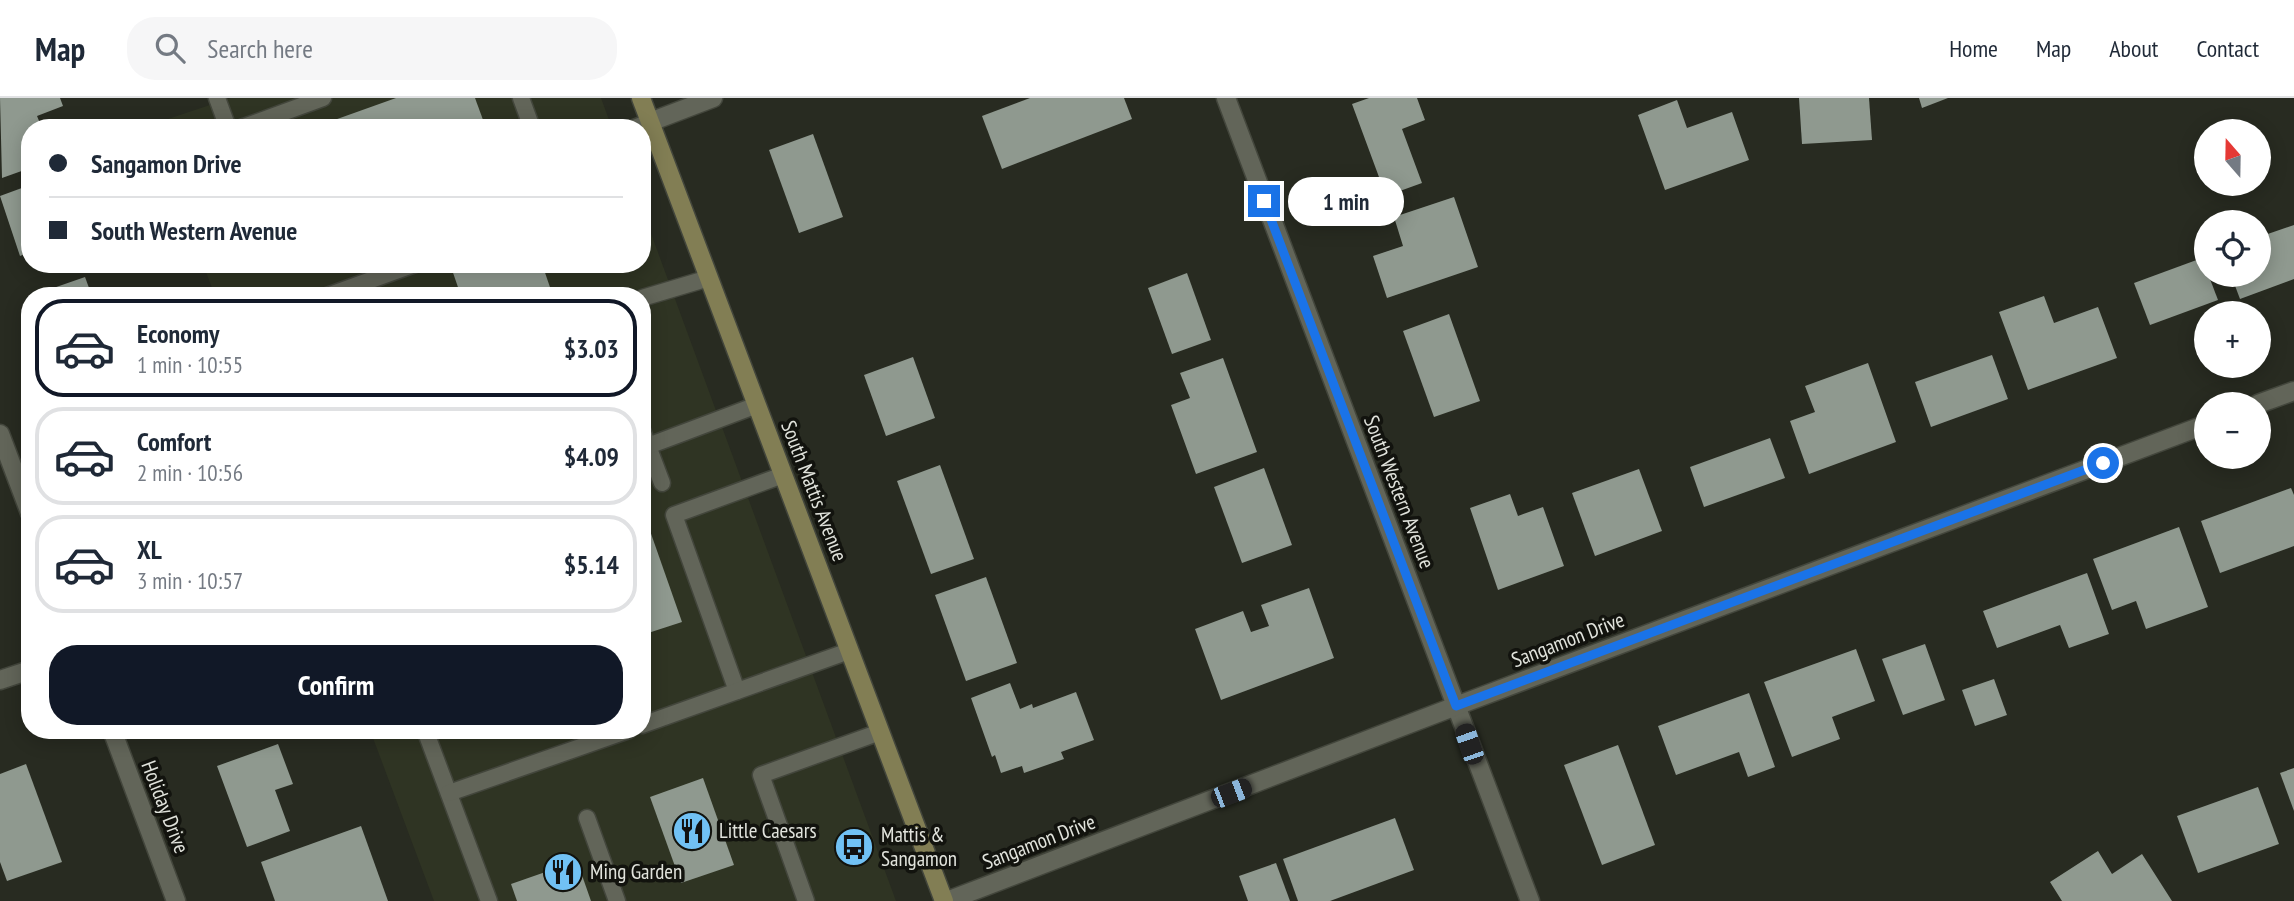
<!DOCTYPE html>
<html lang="en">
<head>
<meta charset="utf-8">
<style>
  :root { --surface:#fff; --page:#f6f6f7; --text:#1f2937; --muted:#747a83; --line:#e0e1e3; --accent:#111827 }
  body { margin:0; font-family:"PT Sans Narrow",sans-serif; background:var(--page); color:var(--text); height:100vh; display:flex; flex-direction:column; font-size:26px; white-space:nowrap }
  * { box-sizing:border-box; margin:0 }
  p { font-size:23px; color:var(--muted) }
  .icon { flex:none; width:38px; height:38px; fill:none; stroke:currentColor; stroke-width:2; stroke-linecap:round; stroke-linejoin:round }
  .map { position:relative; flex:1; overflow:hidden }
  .side { position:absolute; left:21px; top:189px; width:630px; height:452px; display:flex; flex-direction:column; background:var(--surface); border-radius:28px; box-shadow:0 4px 18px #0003 }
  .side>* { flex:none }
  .guide { position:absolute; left:21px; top:21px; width:630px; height:154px; border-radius:28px; box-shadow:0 4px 18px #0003; display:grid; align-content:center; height:154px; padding:0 28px; background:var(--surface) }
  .needle { width:46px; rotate:340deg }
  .buttons { position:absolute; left:2194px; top:21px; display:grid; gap:14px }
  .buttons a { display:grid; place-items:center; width:77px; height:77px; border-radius:50%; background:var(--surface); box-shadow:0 4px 18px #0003; font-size:35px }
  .end { position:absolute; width:32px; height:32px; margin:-16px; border:9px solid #1a73e8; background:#fff; box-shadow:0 0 0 4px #fff }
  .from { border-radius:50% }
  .bubble { position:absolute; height:49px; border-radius:24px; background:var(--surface); box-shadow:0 4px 18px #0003; font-size:23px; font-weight:700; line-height:49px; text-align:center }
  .car { position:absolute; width:21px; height:42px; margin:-21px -10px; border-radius:9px; box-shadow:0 0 5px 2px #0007; background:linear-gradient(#222 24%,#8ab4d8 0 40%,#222 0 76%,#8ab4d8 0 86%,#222 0) }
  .guide b { display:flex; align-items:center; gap:24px; height:66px; font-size:26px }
  .guide b+b { border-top:2px solid var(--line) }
  .guide i { width:18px; height:18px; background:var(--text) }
  ul { padding:12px 0 0; list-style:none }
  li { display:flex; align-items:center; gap:21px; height:98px; margin:0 14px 10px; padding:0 14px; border:4px solid var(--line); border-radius:28px }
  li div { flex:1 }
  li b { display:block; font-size:26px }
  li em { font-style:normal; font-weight:700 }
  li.active { border-color:var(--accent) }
  li>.icon { width:63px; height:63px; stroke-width:1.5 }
  .primary-button { display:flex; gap:14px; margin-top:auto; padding:14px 28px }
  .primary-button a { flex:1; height:80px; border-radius:28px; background:var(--accent); color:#fff; font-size:28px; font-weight:700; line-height:80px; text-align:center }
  header { display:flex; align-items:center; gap:42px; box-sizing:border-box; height:98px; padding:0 35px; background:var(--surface); border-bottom:2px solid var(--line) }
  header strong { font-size:33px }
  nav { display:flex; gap:38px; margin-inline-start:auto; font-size:24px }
  .search { width:490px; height:63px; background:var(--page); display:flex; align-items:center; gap:18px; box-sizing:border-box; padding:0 24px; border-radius:28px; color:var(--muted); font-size:26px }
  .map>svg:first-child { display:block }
  .built { fill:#2f3423 }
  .building { fill:#8f998f }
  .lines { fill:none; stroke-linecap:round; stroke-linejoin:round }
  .service-casing { stroke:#43463c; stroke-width:19 }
  .minor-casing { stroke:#43463c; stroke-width:21 }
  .secondary-casing { stroke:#43463c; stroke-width:21 }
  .service { stroke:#626559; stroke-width:16 }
  .minor { stroke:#626559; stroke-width:18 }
  .secondary { stroke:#827e54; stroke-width:18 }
  .route { stroke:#1a73e8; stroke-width:9 }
  .labels { text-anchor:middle; stroke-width:7; stroke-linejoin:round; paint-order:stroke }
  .street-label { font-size:21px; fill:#e1e3dc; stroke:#12130e }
  .poi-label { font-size:21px; fill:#e1e3dc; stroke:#12130e; text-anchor:start }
</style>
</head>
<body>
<header>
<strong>Map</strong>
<div class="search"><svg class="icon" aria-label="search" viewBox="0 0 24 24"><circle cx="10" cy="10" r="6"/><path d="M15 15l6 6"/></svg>Search here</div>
<nav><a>Home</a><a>Map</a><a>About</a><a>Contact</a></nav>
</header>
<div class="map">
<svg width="2294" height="803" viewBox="0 0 2294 803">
  <rect width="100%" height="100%" fill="#282b21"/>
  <g class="built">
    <path d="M231,0h370l11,30 -465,-2z"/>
    <path d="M642,111l254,692h-462l-64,-171h272v-434h-427l-12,-32h439z"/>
  </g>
  <g class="building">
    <path d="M0,0h60l3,8 -26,10 5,12h-12v40l-28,10z"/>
    <path d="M396,0h79l11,30h-174z"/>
    <path d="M1030,0h94l8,21 -130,50 -20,-53z"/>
    <path d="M1369,0h48l8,22 -23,9 20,54 -36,13 -34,-92z"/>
    <path d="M1799,0h70l3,42 -70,4z"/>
    <path d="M1919,0h29l-26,10z"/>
    <path d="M1677,2l10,28 45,-16 17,48 -84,30 -27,-75z"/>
    <path d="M813,36l30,83 -44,16 -30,-83z"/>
    <path d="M30,87v67l-10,4 -20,-60z"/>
    <path d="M1454,99l24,70 -91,31 -14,-42 30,-10 -9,-29z"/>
    <path d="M2294,127v54l-54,20 -9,-24h28v-38z"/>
    <path d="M2202,160l16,42 -68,25 -16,-42z"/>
    <path d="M450,166h92l11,32h-92z"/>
    <path d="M1187,175l24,67 -39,14 -24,-66z"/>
    <path d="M85,179l7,19h-52l-1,-3z"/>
    <path d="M2044,198l10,27 44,-16 19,51 -89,32 -29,-78z"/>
    <path d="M1449,216l31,87 -46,16 -31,-86z"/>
    <path d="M1992,257l16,44 -77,28 -16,-45z"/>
    <path d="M913,259l22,61 -49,18 -22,-61z"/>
    <path d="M1223,260l34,94 -61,22 -25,-69 19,-7 -10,-25z"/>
    <path d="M1868,265l28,79 -87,32 -19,-53 25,-9 -10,-26z"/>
    <path d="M1770,340l15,40 -81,29 -14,-40z"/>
    <path d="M940,367l34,94 -43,15 -34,-93z"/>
    <path d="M1264,370l28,77 -50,18 -28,-76z"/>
    <path d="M1639,371l23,62 -67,25 -23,-63z"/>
    <path d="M2291,390l3,7v51l-74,27 -19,-52z"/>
    <path d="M1510,396l8,22 25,-9 21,59 -66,24 -28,-82z"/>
    <path d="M642,410l40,114 -40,13z"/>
    <path d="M2179,429l29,80 -62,22 -10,-28 -24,9 -19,-51z"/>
    <path d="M2087,475l22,61 -40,14 -9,-23 -63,23 -14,-37z"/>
    <path d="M986,479l31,86 -51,18 -31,-86z"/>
    <path d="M1309,490l25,70 -113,42 -26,-71 48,-18 8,21 18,-6 -8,-21z"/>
    <path d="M1925,546l20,56 -42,15 -21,-56z"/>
    <path d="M1856,551l19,52 -43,16 8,22 -48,18 -28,-75z"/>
    <path d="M1994,581l13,36 -32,11 -13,-36z"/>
    <path d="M1010,585l10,26 12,-5 1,4 43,-16 18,48 -33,12 3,7 -40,14 -2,-7 -21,7 -6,-18 -3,2 -21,-59z"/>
    <path d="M1749,595l26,74 -27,10 -9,-25 -63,23 -18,-49z"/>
    <path d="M278,646l15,40 -18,6 15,41 -43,16 -30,-81z"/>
    <path d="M1618,647l37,100 -53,20 -38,-100z"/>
    <path d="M26,666l36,98 -55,19 -7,-19v-88z"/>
    <path d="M2294,670v43l-14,-38z"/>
    <path d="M703,680l31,87 -53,18 -31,-86z"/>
    <path d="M2258,689l21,57 -81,29 -21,-57z"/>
    <path d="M1395,720l19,52 -84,31h-32l-15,-42z"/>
    <path d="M361,728l27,75h-113l-14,-39z"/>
    <path d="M2098,753l14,23 30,-20 30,47h-110l-12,-19z"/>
    <path d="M577,763l14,40h-74l-6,-17z"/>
    <path d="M1276,765l14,38h-42l-9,-25z"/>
  </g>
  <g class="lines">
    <g class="service-casing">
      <g id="service">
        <path d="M217,0l11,30"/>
        <path d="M521,0l11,30"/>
        <path d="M241,30l82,-30"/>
        <path d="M634,30l16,-6"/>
        <path d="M327,198l88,-32"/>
        <path d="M642,200l67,-20"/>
        <path d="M642,332l20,53"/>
        <path d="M648,348l109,-41"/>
        <path d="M737,593l-63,-176 109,-40"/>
        <path d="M642,627l207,-74"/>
        <path d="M425,632l64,171"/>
        <path d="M449,695l180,-63"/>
        <path d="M587,720l30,83"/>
        <path d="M806,803l-45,-126 119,-43"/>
      </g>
    </g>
    <g class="minor-casing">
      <g id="minor">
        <path d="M1226,0l304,803"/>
        <path d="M650,24l63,-24"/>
        <path d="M2258,306l36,-13"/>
        <path d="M0,336l30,79"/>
        <path d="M0,582l30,-10"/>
        <path d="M112,632l64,171"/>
        <path d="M947,803l509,-195 751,-282"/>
      </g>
    </g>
    <g class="secondary-casing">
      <path id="secondary" d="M641,0l303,803"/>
    </g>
    <use href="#service" class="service"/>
    <use href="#minor" class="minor"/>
    <use href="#secondary" class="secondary"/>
  </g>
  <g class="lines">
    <path class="route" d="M1264,103l192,505 647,-243"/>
  </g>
  <defs>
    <g id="restaurant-disc" transform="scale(2.0125)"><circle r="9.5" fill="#71c1f4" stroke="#12130e"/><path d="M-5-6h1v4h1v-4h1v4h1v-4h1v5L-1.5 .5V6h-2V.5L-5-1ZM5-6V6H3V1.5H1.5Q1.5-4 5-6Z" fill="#111"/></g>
    <g id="bus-disc" transform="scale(2.0125)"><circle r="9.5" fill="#71c1f4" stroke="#12130e"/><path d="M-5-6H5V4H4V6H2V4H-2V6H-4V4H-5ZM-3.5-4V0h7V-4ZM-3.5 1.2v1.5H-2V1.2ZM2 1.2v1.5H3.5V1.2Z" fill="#111"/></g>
  </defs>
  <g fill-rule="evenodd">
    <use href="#restaurant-disc" x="692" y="733"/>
    <use href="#bus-disc" x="854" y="749"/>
    <use href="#restaurant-disc" x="563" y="774"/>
  </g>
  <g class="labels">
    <g class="street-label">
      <text transform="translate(814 393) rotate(69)" y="7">South Mattis Avenue</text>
      <text transform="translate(1399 394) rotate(69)" y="7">South Western Avenue</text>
      <text transform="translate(1568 542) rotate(-21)" y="7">Sangamon Drive</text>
      <text transform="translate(165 709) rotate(69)" y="7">Holiday Drive</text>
      <text transform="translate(1039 744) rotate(-21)" y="7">Sangamon Drive</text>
    </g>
    <g class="poi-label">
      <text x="719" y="740">Little Caesars</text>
      <text x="881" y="744">Mattis &amp;<tspan x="881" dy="24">Sangamon</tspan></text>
      <text x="590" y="781">Ming Garden</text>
    </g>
  </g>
</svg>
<div class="buttons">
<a><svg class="needle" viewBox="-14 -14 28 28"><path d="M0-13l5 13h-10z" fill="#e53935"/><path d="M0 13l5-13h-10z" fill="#747a83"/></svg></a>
<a><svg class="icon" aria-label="locate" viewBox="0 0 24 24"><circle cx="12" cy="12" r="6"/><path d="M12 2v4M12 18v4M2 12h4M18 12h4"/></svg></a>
<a>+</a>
<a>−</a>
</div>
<i class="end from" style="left:2103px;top:365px"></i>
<i class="end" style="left:1264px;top:103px"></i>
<div class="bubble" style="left:1288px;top:79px;width:116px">1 min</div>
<i class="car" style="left:1469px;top:646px;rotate:341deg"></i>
<i class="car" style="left:1231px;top:695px;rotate:69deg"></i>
<div class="guide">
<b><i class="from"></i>Sangamon Drive</b>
<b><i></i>South Western Avenue</b>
</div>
<section class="side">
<ul>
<li class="active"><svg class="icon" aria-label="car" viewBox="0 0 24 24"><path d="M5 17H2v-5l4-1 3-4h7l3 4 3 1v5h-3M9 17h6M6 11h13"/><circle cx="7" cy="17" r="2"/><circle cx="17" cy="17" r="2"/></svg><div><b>Economy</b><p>1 min · 10:55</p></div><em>$3.03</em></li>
<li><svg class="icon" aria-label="car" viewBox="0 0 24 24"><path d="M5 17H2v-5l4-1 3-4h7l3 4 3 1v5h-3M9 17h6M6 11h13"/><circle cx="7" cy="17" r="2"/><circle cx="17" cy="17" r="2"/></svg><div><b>Comfort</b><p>2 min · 10:56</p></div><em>$4.09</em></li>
<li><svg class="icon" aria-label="car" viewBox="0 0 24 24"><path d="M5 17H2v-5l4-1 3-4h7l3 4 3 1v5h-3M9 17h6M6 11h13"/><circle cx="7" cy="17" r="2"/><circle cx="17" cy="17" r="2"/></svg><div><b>XL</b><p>3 min · 10:57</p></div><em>$5.14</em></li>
</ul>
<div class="primary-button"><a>Confirm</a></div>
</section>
</div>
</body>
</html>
